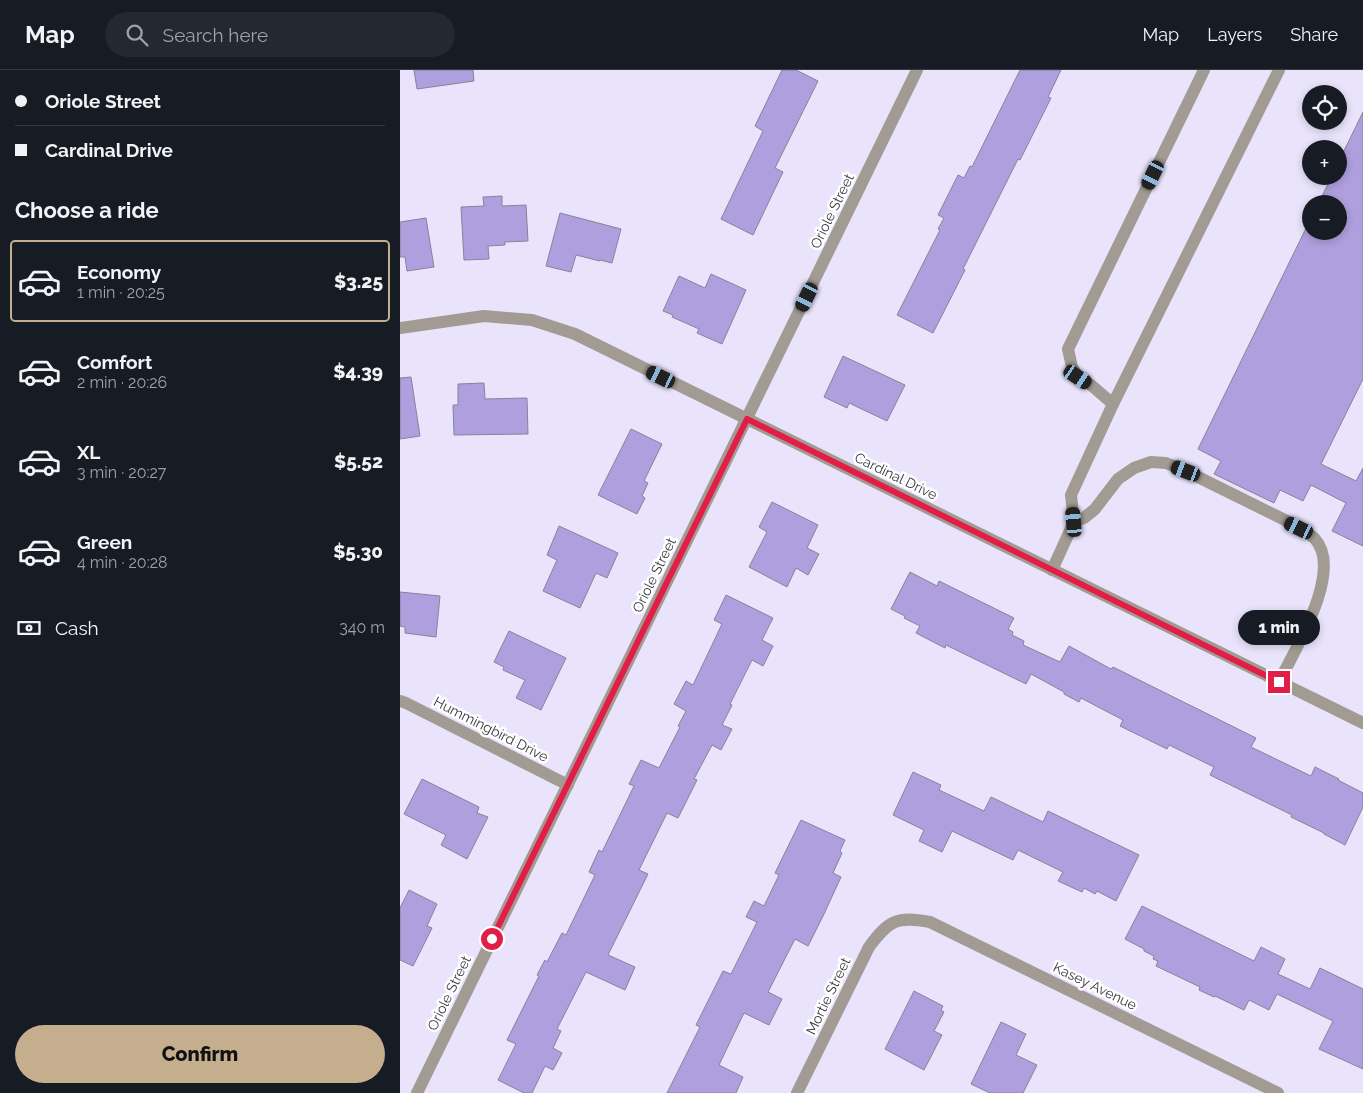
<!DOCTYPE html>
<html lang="en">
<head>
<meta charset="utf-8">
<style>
  :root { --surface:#171b24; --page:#242831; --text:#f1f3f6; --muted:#9ea1a6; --line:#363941; --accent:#c5ae8e }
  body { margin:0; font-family:Raleway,sans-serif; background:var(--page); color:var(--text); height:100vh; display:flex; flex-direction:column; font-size:19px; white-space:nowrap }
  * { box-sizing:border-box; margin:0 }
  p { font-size:16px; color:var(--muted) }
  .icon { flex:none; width:28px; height:28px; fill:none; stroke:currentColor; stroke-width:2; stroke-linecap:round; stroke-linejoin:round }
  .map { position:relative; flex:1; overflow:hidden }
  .sheet { display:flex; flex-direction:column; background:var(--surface); width:400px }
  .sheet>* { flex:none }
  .banner { display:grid; align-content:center; height:110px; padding:0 15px; background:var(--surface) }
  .buttons { position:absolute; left:902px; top:15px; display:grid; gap:10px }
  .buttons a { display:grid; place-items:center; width:45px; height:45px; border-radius:50%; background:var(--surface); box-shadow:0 2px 8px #0003; font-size:25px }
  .end { position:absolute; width:22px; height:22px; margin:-11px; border:6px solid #e11d48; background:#fff; box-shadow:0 0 0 2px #fff }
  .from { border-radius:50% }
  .bubble { position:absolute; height:35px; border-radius:18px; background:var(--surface); box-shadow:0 2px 8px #0003; font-size:16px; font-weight:800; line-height:35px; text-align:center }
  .car { position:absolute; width:15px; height:30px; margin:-15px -8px; border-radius:6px; box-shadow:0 0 4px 1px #0007; background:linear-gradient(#222 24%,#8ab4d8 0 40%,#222 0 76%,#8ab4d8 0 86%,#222 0) }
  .banner b { display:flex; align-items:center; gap:18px; height:48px; font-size:19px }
  .banner b+b { border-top:1px solid var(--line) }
  .banner i { width:12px; height:12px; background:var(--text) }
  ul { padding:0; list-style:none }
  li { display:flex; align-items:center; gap:15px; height:82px; margin:0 10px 8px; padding:0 5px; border:2px solid transparent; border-radius:5px }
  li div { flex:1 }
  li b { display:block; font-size:19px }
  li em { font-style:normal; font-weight:800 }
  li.selected { border-color:var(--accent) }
  li>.icon { width:45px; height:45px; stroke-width:1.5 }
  h2 { padding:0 15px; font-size:22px; line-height:60px }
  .pay { display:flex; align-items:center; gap:12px; height:55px; padding:0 15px; font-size:19px }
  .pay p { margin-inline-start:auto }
  .primary-button { display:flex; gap:10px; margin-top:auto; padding:10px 15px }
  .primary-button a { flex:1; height:58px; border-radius:30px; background:var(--accent); color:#111; font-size:20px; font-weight:800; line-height:58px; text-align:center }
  header { display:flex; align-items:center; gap:30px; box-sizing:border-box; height:70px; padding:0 25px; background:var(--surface); border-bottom:1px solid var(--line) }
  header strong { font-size:24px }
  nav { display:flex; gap:28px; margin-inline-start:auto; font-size:18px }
  .search { width:350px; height:45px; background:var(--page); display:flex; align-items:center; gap:12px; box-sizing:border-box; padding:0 18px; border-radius:28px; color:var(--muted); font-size:19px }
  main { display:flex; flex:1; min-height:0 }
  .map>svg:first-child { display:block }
  .building { fill:#af9fde; stroke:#878397 }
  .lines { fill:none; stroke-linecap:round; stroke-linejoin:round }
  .service { stroke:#a29b93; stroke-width:12 }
  .minor { stroke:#a29b93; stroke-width:12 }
  .route { stroke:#e11d48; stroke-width:6 }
  .labels { text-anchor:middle; stroke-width:5; stroke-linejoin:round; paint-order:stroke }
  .street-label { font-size:14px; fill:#3b3941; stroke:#fff }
</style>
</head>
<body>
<header>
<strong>Map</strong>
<div class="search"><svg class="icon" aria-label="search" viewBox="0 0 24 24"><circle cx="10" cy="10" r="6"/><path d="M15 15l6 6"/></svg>Search here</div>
<nav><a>Map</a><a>Layers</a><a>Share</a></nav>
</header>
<main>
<section class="sheet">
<div class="banner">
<b><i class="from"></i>Oriole Street</b>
<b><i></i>Cardinal Drive</b>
</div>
<h2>Choose a ride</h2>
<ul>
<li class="selected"><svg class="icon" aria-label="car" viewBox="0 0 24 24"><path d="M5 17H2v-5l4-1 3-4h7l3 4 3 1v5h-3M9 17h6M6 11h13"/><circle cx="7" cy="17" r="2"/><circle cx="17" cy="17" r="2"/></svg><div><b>Economy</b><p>1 min · 20:25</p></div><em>$3.25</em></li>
<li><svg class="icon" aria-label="car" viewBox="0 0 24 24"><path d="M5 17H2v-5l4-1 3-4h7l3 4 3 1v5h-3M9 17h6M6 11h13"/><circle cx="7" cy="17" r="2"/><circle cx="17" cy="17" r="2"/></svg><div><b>Comfort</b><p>2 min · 20:26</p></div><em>$4.39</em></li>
<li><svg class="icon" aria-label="car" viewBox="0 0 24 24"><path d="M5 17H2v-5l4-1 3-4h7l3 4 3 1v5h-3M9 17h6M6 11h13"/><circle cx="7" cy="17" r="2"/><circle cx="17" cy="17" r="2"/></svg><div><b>XL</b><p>3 min · 20:27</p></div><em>$5.52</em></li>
<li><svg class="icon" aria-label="car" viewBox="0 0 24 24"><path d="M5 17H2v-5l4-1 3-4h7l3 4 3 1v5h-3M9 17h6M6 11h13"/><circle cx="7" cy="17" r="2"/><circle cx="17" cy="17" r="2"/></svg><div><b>Green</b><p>4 min · 20:28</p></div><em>$5.30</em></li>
</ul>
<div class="pay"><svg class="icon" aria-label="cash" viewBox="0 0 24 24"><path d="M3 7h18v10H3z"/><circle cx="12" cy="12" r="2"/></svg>Cash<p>340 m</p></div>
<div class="primary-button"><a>Confirm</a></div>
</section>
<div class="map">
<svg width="963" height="1023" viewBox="0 0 963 1023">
  <rect width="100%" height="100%" fill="#e9e4fb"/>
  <g class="building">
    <path d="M14,0h59l1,11 -57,8z"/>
    <path d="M382,0h14l22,11 -43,87 8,4 -30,63 -32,-16 42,-88 -8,-5z"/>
    <path d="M620,0h41l-13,27 3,1 -31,62 -2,-1 -55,110 2,1 -32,63 -36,-18 43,-85 -2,-1 6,-11 -6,-3 20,-40 6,3 6,-12 2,1z"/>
    <path d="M963,42v267l-42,85 35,17 7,-13v78l-31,-15 14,-28 -35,-18 -8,16 -23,-11 -6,13 -60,-29 7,-13 -23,-12 113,-231v13h28v-27h-21l14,-28h7v-15z"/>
    <path d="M102,126v10l24,-1 2,36 -23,1v3l-17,1 1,13 -25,1 -3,-53 23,-1 -1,-9z"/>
    <path d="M160,143l61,16 -9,34 -12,-3v1l-24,-6 -5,17 -25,-6z"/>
    <path d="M26,148l8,49 -27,4 -2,-14h-5v-35z"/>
    <path d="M311,204l35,16 -24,54 -25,-11 2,-4 -27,-12 1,-2 -10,-4 16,-35 26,12z"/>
    <path d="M443,286l62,29 -18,36 -38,-18 -2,5 -23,-11z"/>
    <path d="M11,307l9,59 -20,3v-61z"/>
    <path d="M84,313l1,16 42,-1 1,36 -74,1 -1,-30h5v-21z"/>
    <path d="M231,359l31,15 -18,37 4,2 -6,13 3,2 -8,16 -39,-19z"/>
    <path d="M372,432l46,23 -11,23 12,6 -11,21 -12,-7 -9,19 -38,-20 18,-35 -8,-5z"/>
    <path d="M159,456l59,27 -11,25 -11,-5 -16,35 -37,-17 14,-31 -10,-5z"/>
    <path d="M510,502l27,14 2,-5 75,37 -6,11 5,3 -1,3 12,6 -1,4 37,17 9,-16 42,23 2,-2 143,71 -5,9 60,29 4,-9 24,12 -1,1 25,13v14l-18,38 -21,-11v-1l-33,-16 1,-2 -82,-40 4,-8 -45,-22 -2,4 -47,-23 3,-6 -42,-22 -2,4 -15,-8v-2l-33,-18 -5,10 -80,-39 -1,3 -29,-15 4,-7 -16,-8 1,-2 -14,-7z"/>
    <path d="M0,522l40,4 -4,41 -31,-4v-6l-5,-1z"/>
    <path d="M326,525l47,23 -11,22 11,6 -10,20 -11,-6 -22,44 2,1 -10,20 10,4 -11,21 -9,-5 -18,34 3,1 -19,38 -11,-5 -28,57 9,4 -40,81 27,12 -10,23 -39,-18 -29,57 4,2 -8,17 9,5 -9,17 -8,-4 -13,27h-8l-26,-13 18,-36 -9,-4 32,-64 -2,-1 8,-15 2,2 15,-29 4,2 29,-60 -6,-3 10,-22 3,2 32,-66 -5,-2 12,-24 18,8 21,-41 -2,-1 8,-15 -12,-7 12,-23 7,4 29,-61 -8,-4z"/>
    <path d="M109,561l57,27 -25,52 -25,-12 9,-18 -22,-10 1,-3 -10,-5z"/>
    <path d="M513,702l28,13 -2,5 45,21 7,-14 52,25 5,-11 91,44 -23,46 -19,-10 -2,3 -11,-6 -2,4 -24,-11 5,-9 -45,-22 -5,10 -61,-29 -10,21 -23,-11 5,-11 -31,-15z"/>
    <path d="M22,709l57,28 -2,6 11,4 -21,42 -26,-14 5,-10 -42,-21z"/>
    <path d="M401,750l44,20 -5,11 2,2 -9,20 8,4 -17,37 -16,32 -13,-7 -27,53 14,7 -13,26 -25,-12 -25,52 24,12 -7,16h-69l33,-66 -4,-2 27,-54 8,3 26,-52 -11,-5 8,-16 10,5 15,-31 -4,-2z"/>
    <path d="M9,820l28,14 -10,22 5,2 -19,38 -13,-6v-52z"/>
    <path d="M742,836l112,55 7,-14 24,12 -7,15 32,15 10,-21 43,21v80l-44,-20 14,-28 -56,-27 -8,16 -20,-10 -5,10 -29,-14 -1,1 -15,-7 1,-3 -44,-21 2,-5 -5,-2 1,-3 -10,-5v-2l-19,-10z"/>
    <path d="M514,921l29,15 -2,4 3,2 -10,19 8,4 -18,35 -39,-21z"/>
    <path d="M601,952l25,12 -10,21 21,10 -14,28h-33l-19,-9z"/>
  </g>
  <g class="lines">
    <g class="service">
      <path d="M713,334l-22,-19 -13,-8 -6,-10 -4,-18 136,-279"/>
      <path d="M674,452l-3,-27 42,-91 166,-334"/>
      <path d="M652,500l22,-48 10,-4 11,-9 23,-30 16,-11 17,-6 15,1 20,8 113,56c5,4 12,8 16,12 29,32 -21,112 -36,143"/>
    </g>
    <g class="minor">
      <path d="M0,258l84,-12 48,4 43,14 788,389"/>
      <path d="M0,631l6,2 162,82"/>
      <path d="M17,1023l500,-1023"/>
      <path d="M397,1023l72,-146c20,-27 28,-31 61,-25l348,171"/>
    </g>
  </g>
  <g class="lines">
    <path class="route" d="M92,869l255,-520 532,263"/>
  </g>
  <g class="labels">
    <g class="street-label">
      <text transform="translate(432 141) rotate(-64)" y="5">Oriole Street</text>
      <text transform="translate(496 406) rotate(26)" y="5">Cardinal Drive</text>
      <text transform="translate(254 505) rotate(-64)" y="5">Oriole Street</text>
      <text transform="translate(91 659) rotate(27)" y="5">Hummingbird Drive</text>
      <text transform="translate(695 916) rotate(26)" y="5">Kasey Avenue</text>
      <text transform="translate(49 923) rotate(-64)" y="5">Oriole Street</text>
      <text transform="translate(428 926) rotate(-64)" y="5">Mortie Street</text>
    </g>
  </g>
</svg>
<div class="buttons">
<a><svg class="icon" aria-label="locate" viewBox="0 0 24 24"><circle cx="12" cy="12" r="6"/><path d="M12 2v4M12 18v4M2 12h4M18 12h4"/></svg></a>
<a>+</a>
<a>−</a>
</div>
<i class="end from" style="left:92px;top:869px"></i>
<i class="end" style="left:879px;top:612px"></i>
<div class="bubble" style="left:838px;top:540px;width:82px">1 min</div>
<i class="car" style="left:753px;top:105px;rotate:206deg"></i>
<i class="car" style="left:407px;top:227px;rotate:206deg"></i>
<i class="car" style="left:261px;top:307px;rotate:296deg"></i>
<i class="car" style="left:678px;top:307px;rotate:124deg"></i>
<i class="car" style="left:786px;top:401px;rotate:291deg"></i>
<i class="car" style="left:674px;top:452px;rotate:355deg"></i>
<i class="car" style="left:899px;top:458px;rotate:296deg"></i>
</div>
</main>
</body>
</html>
